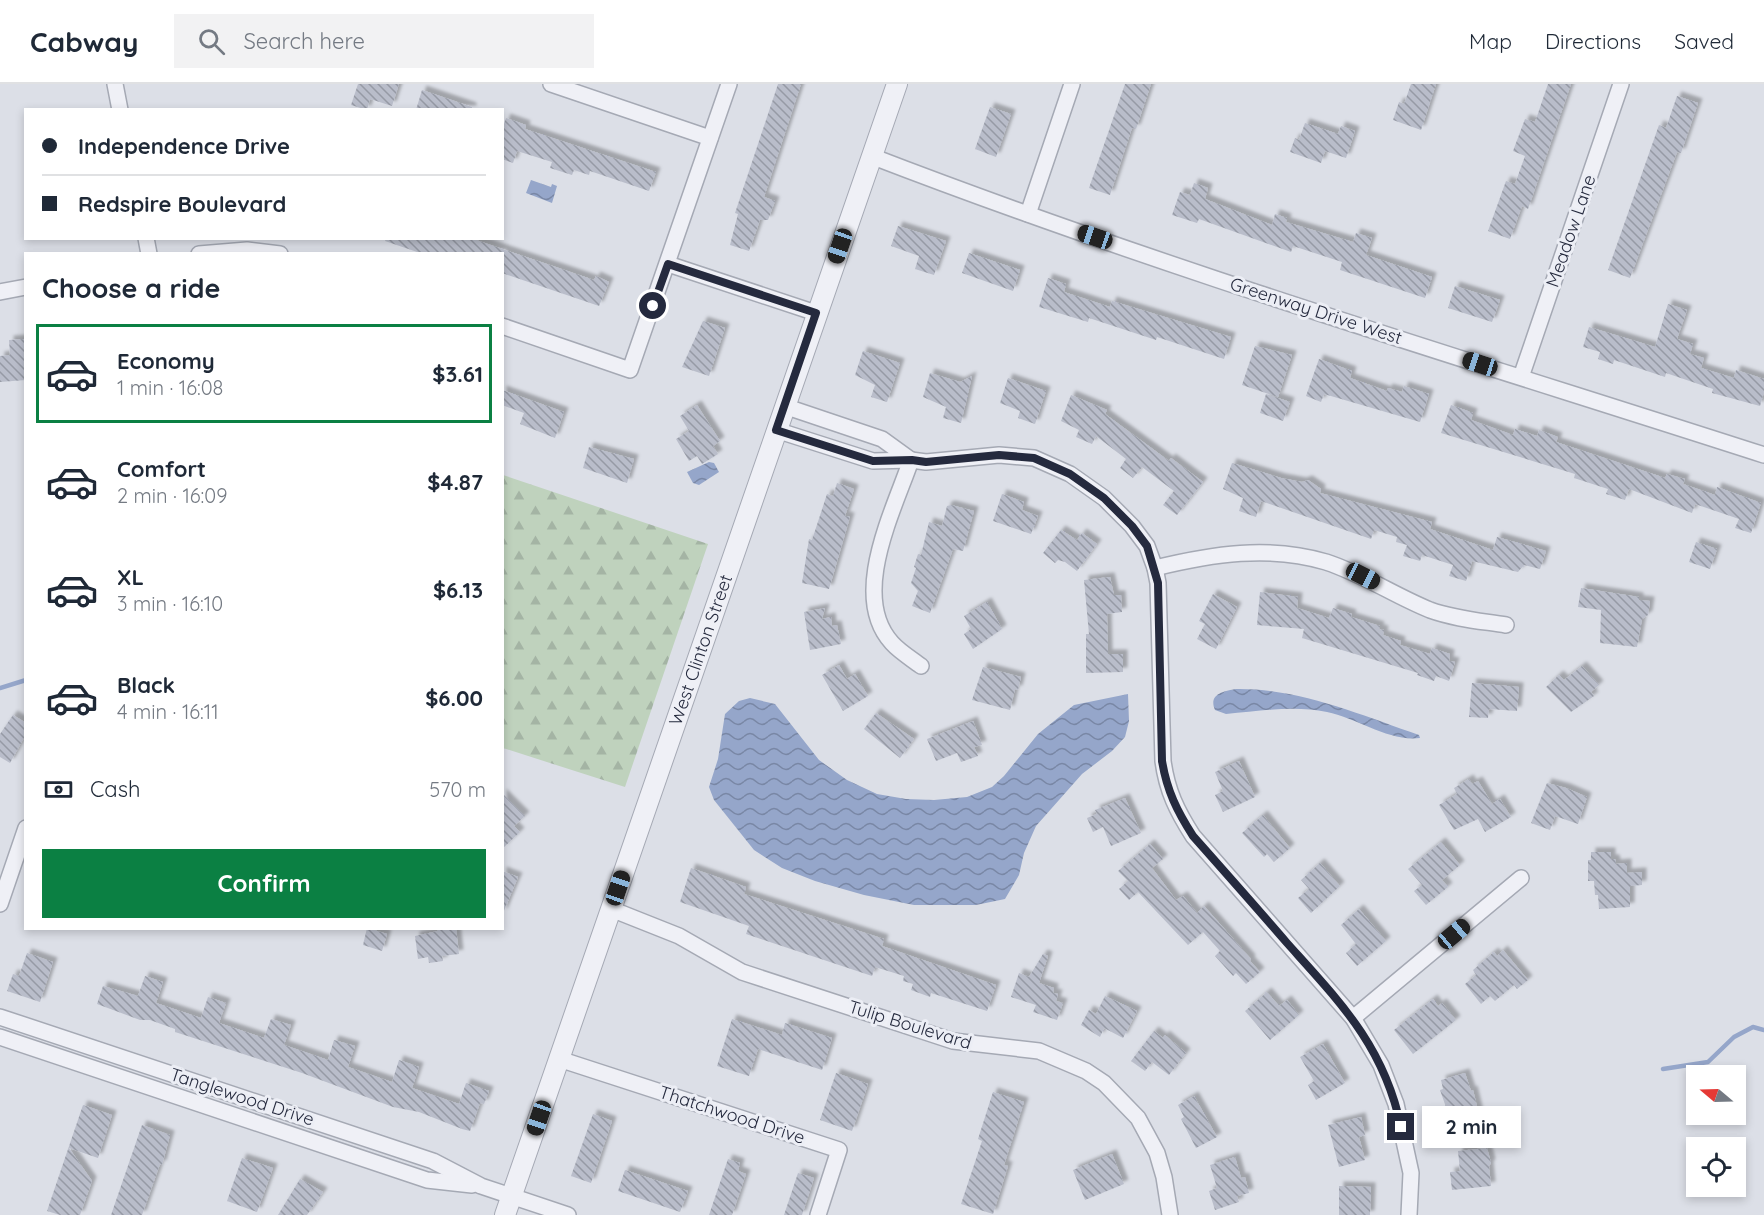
<!DOCTYPE html>
<html lang="en">
<head>
<meta charset="utf-8">
<style>
  :root { --surface:#fff; --page:#f2f2f3; --text:#1f2937; --muted:#747a83; --line:#e0e1e3; --accent:#0b8043 }
  body { margin:0; font-family:Quicksand,sans-serif; background:var(--page); color:var(--text); height:100vh; display:flex; flex-direction:column; font-size:22px; white-space:nowrap }
  * { box-sizing:border-box; margin:0 }
  p { font-size:20px; color:var(--muted) }
  .icon { flex:none; width:33px; height:33px; fill:none; stroke:currentColor; stroke-width:2; stroke-linecap:round; stroke-linejoin:round }
  .map { position:relative; flex:1; overflow:hidden }
  .side { position:absolute; left:24px; top:168px; width:480px; height:678px; display:flex; flex-direction:column; background:var(--surface); border-radius:0px; box-shadow:0 3px 9px #0003 }
  .side>* { flex:none }
  .hud { position:absolute; left:24px; top:24px; width:480px; height:132px; border-radius:0px; box-shadow:0 3px 9px #0003; display:grid; align-content:center; height:132px; padding:0 18px; background:var(--surface) }
  .needle { width:39px; rotate:289deg }
  .fabs { position:absolute; left:1686px; top:981px; display:grid; gap:12px }
  .fabs a { display:grid; place-items:center; width:60px; height:60px; border-radius:0px; background:var(--surface); box-shadow:0 3px 9px #0003; font-size:30px }
  .end { position:absolute; width:27px; height:27px; margin:-14px; border:8px solid #252a3e; background:#fff; box-shadow:0 0 0 3px #fff }
  .from { border-radius:50% }
  .bubble { position:absolute; height:42px; border-radius:0px; background:var(--surface); box-shadow:0 3px 9px #0003; font-size:20px; font-weight:800; line-height:42px; text-align:center }
  .car { position:absolute; width:18px; height:36px; margin:-18px -9px; border-radius:8px; box-shadow:0 0 4px 2px #0007; background:linear-gradient(#222 24%,#8ab4d8 0 40%,#222 0 76%,#8ab4d8 0 86%,#222 0) }
  .hud b { display:flex; align-items:center; gap:21px; height:57px; font-size:22px }
  .hud b+b { border-top:2px solid var(--line) }
  .hud i { width:15px; height:15px; background:var(--text) }
  ul { padding:0; list-style:none }
  li { display:flex; align-items:center; gap:18px; height:99px; margin:0 12px 9px; padding:0 6px; border:3px solid transparent; border-radius:0px }
  li div { flex:1 }
  li b { display:block; font-size:22px }
  li em { font-style:normal; font-weight:800 }
  li.selected { border-color:var(--accent) }
  li>.icon { width:54px; height:54px; stroke-width:1.5 }
  h2 { padding:0 18px; font-size:27px; line-height:72px }
  .pay { display:flex; align-items:center; gap:15px; height:66px; padding:0 18px; font-size:22px }
  .pay p { margin-inline-start:auto }
  .primary-button { display:flex; gap:12px; margin-top:auto; padding:12px 18px }
  .primary-button a { flex:1; height:69px; border-radius:0px; background:var(--accent); color:#fff; font-size:24px; font-weight:800; line-height:69px; text-align:center }
  header { display:flex; align-items:center; gap:36px; box-sizing:border-box; height:84px; padding:0 30px; background:var(--surface); border-bottom:2px solid var(--line) }
  header strong { font-size:28px }
  nav { display:flex; gap:33px; margin-inline-start:auto; font-size:21px }
  .search { width:420px; height:54px; background:var(--page); display:flex; align-items:center; gap:15px; box-sizing:border-box; padding:0 21px; border-radius:0px; color:var(--muted); font-size:22px }
  .map>svg:first-child { display:block }
  .forest { fill:url(#forest-firs) }
  .water { fill:url(#water-waves) }
  .lines { fill:none; stroke-linecap:round; stroke-linejoin:round }
  .stream { stroke:#95a6ca; stroke-width:4.5 }
  .building { fill:url(#building-back-hatch); filter:url(#shadow) }
  .minor-casing { stroke:#a5a9b4; stroke-width:18 }
  .tertiary-casing { stroke:#a5a9b4; stroke-width:22 }
  .minor { stroke:#eff0f6; stroke-width:15 }
  .tertiary { stroke:#eff0f6; stroke-width:20 }
  .route { stroke:#252a3e; stroke-width:8 }
  .labels { text-anchor:middle; stroke-width:6; stroke-linejoin:round; paint-order:stroke }
  .street-label { font-size:18px; fill:#252a3e; stroke:#eceef5 }
</style>
</head>
<body>
<header>
<strong>Cabway</strong>
<div class="search"><svg class="icon" aria-label="search" viewBox="0 0 24 24"><circle cx="10" cy="10" r="6"/><path d="M15 15l6 6"/></svg>Search here</div>
<nav><a>Map</a><a>Directions</a><a>Saved</a></nav>
</header>
<div class="map">
<svg width="1764" height="1131" viewBox="0 0 1764 1131">
  <defs>
    <pattern id="forest-firs" width="22" height="20" patternUnits="userSpaceOnUse" patternTransform="scale(1.5)"><rect width="22" height="20" fill="#bfd2bd"/><path d="M5 1l3.5 6h-7zM16 11l3.5 6h-7z" fill="#a4b4a4"/></pattern>
    <pattern id="water-waves" width="16" height="10" patternUnits="userSpaceOnUse" patternTransform="scale(1.5)"><rect width="16" height="10" fill="#95a6ca"/><path d="M0 5q4-4 8 0t8 0" fill="none" stroke="#7987a5"/></pattern>
    <pattern id="building-back-hatch" width="6" height="6" patternUnits="userSpaceOnUse" patternTransform="scale(1.5)"><rect width="6" height="6" fill="#b9bdca"/><path d="M-1 5l2 2M0 0l6 6M5-1l2 2" fill="none" stroke="#969aa5"/></pattern>
    <filter id="shadow"><feDropShadow dx="4.5" dy="-4.5" stdDeviation="1.5" flood-color="#0004"/></filter>
  </defs>
  <rect width="100%" height="100%" fill="#dcdfe7"/>
  <path class="forest" d="M503,391l205,69 -83,243 -122,-39z"/>
  <g class="water">
    <path d="M531,96l20,7 1,-3 5,2 -5,17 -26,-10z"/>
    <path d="M709,378l5,1 5,9 -20,13 -6,-2 -6,-11z"/>
    <path d="M1236,605c62,-1 125,26 183,46l1,3c-31,4 -63,-20 -93,-26 -33,-7 -68,-1 -101,2l-11,-4c-7,-16 9,-19 21,-21z"/>
    <path d="M1128,610l1,27 -4,16 -13,14 -30,23 -46,52 -12,27 -5,22 -14,24 -29,6h-62l-50,-10 -49,-14 -33,-13 -28,-18 -40,-50 -5,-13 9,-28 7,-45 14,-13 11,-3 25,6 44,56 28,20 30,14 29,5 28,1 33,-3 25,-10 12,-11 34,-42 36,-29z"/>
  </g>
  <g class="lines">
    <g class="stream">
      <path d="M0,604l26,-8"/>
      <path d="M1663,985l45,-7 26,-25 19,-10 11,3"/>
    </g>
  </g>
  <g class="building">
    <path d="M358,0h41l-7,22 -22,-7 -3,11 -16,-5z"/>
    <path d="M778,0h23l-37,113 11,4 -7,19h-8l-11,31 -19,-6 8,-31 -3,-1z"/>
    <path d="M1125,0h26l-15,45 -4,-1 -22,67 -21,-7z"/>
    <path d="M1411,0h25l-15,46 -28,-10 6,-18 5,2z"/>
    <path d="M1548,0h23l-43,125 -6,-3 -12,33 -22,-8 18,-50 9,3 10,-28 -12,-5 12,-32 10,3z"/>
    <path d="M422,6l50,17v3h-56z"/>
    <path d="M1677,12l21,7 -17,50 -4,-1 -47,126 -22,-8 51,-145 7,3z"/>
    <path d="M990,23l21,7 -15,43 -21,-8z"/>
    <path d="M506,34l20,7 -1,4 131,43 -7,19 -59,-20 -1,4 -15,-5 -2,5 -22,-7 2,-6 -35,-11 -4,12 -11,-4v-29z"/>
    <path d="M1305,39l33,11 3,-8 14,5 -9,27 -21,-7 -4,12 -31,-11 5,-14 4,2z"/>
    <path d="M1194,99l14,5 -3,11 67,26 3,-11 12,4 -1,4 67,20 3,-9 16,5 -6,17 66,22 -7,21 -85,-28 2,-8 -49,-16 -2,6 -92,-33 -2,4 -25,-8 8,-23 10,3z"/>
    <path d="M898,142l48,15 -12,34 -19,-6 4,-13 -28,-10z"/>
    <path d="M386,154h84l124,42 2,-4 13,6 -10,24 -97,-33v-19h-79l-38,-13z"/>
    <path d="M969,169l51,17 -7,21 -51,-18z"/>
    <path d="M1048,194l18,6 -2,8 46,15 2,-6 119,36 -7,22 -67,-22 -1,3 -67,-22 -1,4 -49,-15z"/>
    <path d="M1455,202l45,14 -8,22 -44,-14z"/>
    <path d="M1668,220l19,6 -10,29 16,5 -3,10 14,4 -3,10 33,10 2,-8 28,9v13l-4,14 -48,-13 1,-4 -47,-16 -1,4 -51,-17 -1,4 -15,-5 2,-7 -17,-5 6,-20 66,20z"/>
    <path d="M703,237l22,7 -16,48 -27,-9z"/>
    <path d="M26,255v41l-26,2v-26l10,-1 -1,-15z"/>
    <path d="M1255,262l37,9 -14,42 -36,-12z"/>
    <path d="M863,267l37,12 -13,39 -16,-5 4,-12 -20,-10z"/>
    <path d="M1319,275l33,12 -2,7 37,13 1,-3 14,4 2,-6 25,8 -9,28 -96,-28 -3,8 -15,-6z"/>
    <path d="M930,289l30,9 12,-6 -11,47 -18,-5 3,-11 -23,-10z"/>
    <path d="M1008,294l38,13 -11,33 -17,-6 2,-7 -20,-8z"/>
    <path d="M502,306l62,22 -9,26 -35,-14 4,-11 -22,-8z"/>
    <path d="M1266,310l24,8 -7,19 -23,-8z"/>
    <path d="M1071,311l36,15 -2,4 64,47 2,-3 32,24 -26,33 -14,-10 11,-14 -32,-24 -9,11 -13,-10 6,-9 -30,-23 -4,8 -16,-7 3,-7 -18,-9z"/>
    <path d="M697,321l23,36 -7,5 5,8 -16,10 -5,-8 -8,5 -13,-22 13,-8 -9,-15z"/>
    <path d="M1451,321l22,8 -2,7 42,15 2,-6 22,7 2,-6 19,7 -2,5 109,36 2,-4 18,5 -2,5 32,11 2,-8 44,16 -10,30 -16,-5 4,-9 -44,-15 -3,9 -63,-24 -4,11 -19,-6 2,-5 -34,-11 1,-4 -134,-41z"/>
    <path d="M589,363l45,12 -7,24 -44,-15z"/>
    <path d="M1232,379l49,15 21,4 6,-2 13,9 -1,4 112,29 -2,7 63,21 4,-13 49,14 -6,18 -16,-4 -6,7 -46,-11 -6,20 -17,-5 4,-11 -31,-10 -2,6 -17,-5 4,-11 -11,-3 1,-5 -23,-7 -3,9 -110,-38 -5,16 -17,-6 4,-13 -20,-9z"/>
    <path d="M837,399l17,6 -9,27 5,1 -21,72 -27,-6 7,-44 3,1 15,-46 6,2z"/>
    <path d="M1002,410l22,8 -2,8 16,6 -7,18 -38,-13z"/>
    <path d="M951,421l23,6 -11,40 -10,-2 -23,64 -18,-7 6,-15 -7,-8 5,-15 -2,-1 4,-13 3,1 8,-33 13,4 5,-20z"/>
    <path d="M1061,446l16,10 5,-7 15,11 -20,27 -12,-9 -7,-2 -3,3 -12,-10z"/>
    <path d="M1696,458l21,7 -7,20 -21,-7z"/>
    <path d="M1110,493l4,18h7l1,17 -15,2 1,40h15v18l-37,1v-39h3l-5,-54z"/>
    <path d="M1581,504l58,9v3l11,1 -2,14 -6,4 -5,28 -37,-4 1,-33 -23,-3z"/>
    <path d="M1260,508l38,5 -1,11 32,10 4,-10 19,6 -1,3 29,9 -1,3 5,1 -1,5 18,6 -1,4 30,9 2,-6 18,6 -1,7 6,1 -6,19 -13,-5 -2,5 -17,-6 1,-2 -116,-35 2,-9 -47,-4z"/>
    <path d="M1213,510l24,13 -21,42 -19,-10 8,-15 -6,-3z"/>
    <path d="M987,518l15,27 -29,20 -9,-15 7,-5 -7,-13z"/>
    <path d="M825,524l-3,11 9,-2 1,9 5,-1 4,19 -31,6 -6,-38z"/>
    <path d="M839,581l8,14 8,-5 13,22 -25,15 -21,-36z"/>
    <path d="M1582,582l17,19 -8,7 3,4 -23,16 -25,-25 13,-12 5,5z"/>
    <path d="M983,583l38,10 -3,13 -3,-1 -5,21 -38,-10z"/>
    <path d="M1472,599l47,4 -2,24 -28,-2 -1,9 -19,-1z"/>
    <path d="M876,629l38,26 -14,19 -36,-29z"/>
    <path d="M13,631l13,8v11l-16,29 -10,-6v-23z"/>
    <path d="M973,637l9,24 -8,2 4,9 -17,6 -4,-9 -21,8 -9,-22z"/>
    <path d="M1239,677l16,36 -32,15 -8,-17 8,-4 -8,-19z"/>
    <path d="M1469,695l3,5 6,-3 14,23 8,-5 11,18 -26,15 -7,-13 -24,11 -15,-25 18,-11 -3,-6z"/>
    <path d="M1547,699l19,5 21,9 -9,27 -23,-8 -5,14 -19,-7z"/>
    <path d="M502,709l23,23 -11,10 6,6 -18,17z"/>
    <path d="M1125,714l16,35 -30,13 -8,-19 -10,5 -6,-14 10,-4 -2,-4z"/>
    <path d="M1263,731l27,33 -16,14 -7,-8 -3,3 -22,-24z"/>
    <path d="M1441,758l19,23 -18,15 6,7 -22,18 -12,-14 8,-6 -14,-16z"/>
    <path d="M1150,760l13,15 -11,9 24,32 7,-4 14,17 7,-7 47,53 -1,2 10,11 -14,12 -10,-11 -3,3 -18,-20 5,-5 -17,-19 -15,13 -50,-53 -9,8 -10,-11 9,-8 -10,-10z"/>
    <path d="M1591,768h20v7h4l1,5 11,-1v10l15,-1v13l-12,1v21l-31,2 -1,-14h-3l-1,-14h-6v-21h3z"/>
    <path d="M1320,779l20,23 -29,27 -13,-15 11,-9 -8,-9z"/>
    <path d="M691,784l55,19 -2,7 140,45 -2,7 114,39 -9,26 -56,-18 -1,4 -19,-7 2,-6 -10,-3 1,-5 -29,-9 -3,9 -126,-42 3,-8 -69,-24z"/>
    <path d="M502,787l16,6 -15,36h-1z"/>
    <path d="M1359,825l27,32 -29,25 -11,-13 10,-9 -15,-19z"/>
    <path d="M367,844l20,6 -5,17 -19,-6z"/>
    <path d="M437,844h19l3,26 -17,2 1,5 -14,2 -1,-6 -10,2 -3,-23 23,-5z"/>
    <path d="M1503,866l25,30 -11,9 -3,-4 -19,16 -5,-5 -9,8 -16,-20 11,-9 -3,-5 21,-18 3,4z"/>
    <path d="M27,869l26,9 -13,40 -33,-11 6,-17 6,2z"/>
    <path d="M1043,870l5,2 -9,27 15,5 -1,5 5,1 -2,7 7,2 -6,17 -24,-8 3,-7 -25,-8 8,-24 10,4z"/>
    <path d="M145,892l18,6 -7,21 45,15 7,-21 18,6 -7,20 45,15 7,-19 20,6 -7,20 44,15 6,-20 21,6 -7,21 44,15 7,-22 20,7 -7,21 47,16 7,-21 23,8 -5,13 -4,-1 -10,28 -8,-2 -43,-17 -26,-5 -91,-34 -127,-41v-3l-25,-9h-10l-43,-16 6,-18 35,10z"/>
    <path d="M1267,908l12,14 8,-6 12,15 -29,25 -25,-29z"/>
    <path d="M1105,912l32,15 -14,27 -19,-10 -4,9 -19,-12 8,-15 7,4z"/>
    <path d="M1433,915l5,7 4,-3 14,17 -43,34 -19,-24z"/>
    <path d="M732,935l50,16 3,-12 47,15 -10,32 -64,-21 -9,27 -32,-10z"/>
    <path d="M1154,947l9,7 2,-3 21,18 -17,22 -17,-13 -7,9 -14,-10z"/>
    <path d="M1323,960l22,39 -29,17 -8,-15 6,-4 -14,-24z"/>
    <path d="M836,989l32,11 -16,47 -32,-11z"/>
    <path d="M1465,989l6,18 2,-1 8,33 -22,6 -5,-17 -6,1 -8,-23 3,-1 -2,-9z"/>
    <path d="M993,1008l31,10 -20,63 4,1 -15,48 -32,-10 21,-63 -4,-2z"/>
    <path d="M1194,1012l23,41 -21,11 -15,-29 3,-2 -6,-12z"/>
    <path d="M83,1021l29,10 -14,43 -29,-10 23,33 -12,34h-20l-13,-4z"/>
    <path d="M593,1030l19,7 -21,62 -20,-7z"/>
    <path d="M1361,1033l4,18 -6,2 6,23 -26,7 -11,-42z"/>
    <path d="M142,1041l28,10 -8,30 -2,-1 -18,51h-31z"/>
    <path d="M1487,1064l4,15 -2,3 2,20 -39,4 -2,-18 10,-1 -2,-20z"/>
    <path d="M1112,1070l12,30 -39,16 -12,-30z"/>
    <path d="M1235,1073l6,21 4,-1 4,16 -12,3 2,6 -24,8 -6,-19 8,-3 -7,-23z"/>
    <path d="M242,1074l31,10 -16,44 -30,-11z"/>
    <path d="M728,1075l12,4 -2,8 8,3 -14,41h-23z"/>
    <path d="M625,1086l63,21 -8,21 -62,-21z"/>
    <path d="M798,1089l16,5 -12,37h-18z"/>
    <path d="M300,1095l23,13 -16,23h-29z"/>
    <path d="M1339,1102l32,1 -1,28h-31z"/>
  </g>
  <g class="lines">
    <g class="minor-casing">
      <g id="minor">
        <path d="M115,0l5,26"/>
        <path d="M551,0l159,54"/>
        <path d="M871,72c293,113 595,203 893,299"/>
        <path d="M1028,130l44,-130"/>
        <path d="M146,154l3,16"/>
        <path d="M199,170l48,-4 33,4"/>
        <path d="M668,180l148,49"/>
        <path d="M0,208l26,-5"/>
        <path d="M502,242l128,44 99,-286"/>
        <path d="M1521,293l100,-293"/>
        <path d="M784,322l98,33 29,21"/>
        <path d="M776,346l97,31 38,-1 15,2 73,-7 35,3 36,16 34,24 28,28 15,20 8,22 3,15 5,178c4,30 14,50 30,75l160,182 28,47 15,39 15,69 -2,42"/>
        <path d="M911,376c-17,50 -62,136 -19,183 8,9 20,16 29,23"/>
        <path d="M1155,484c57,-14 114,-23 171,-6 37,12 69,34 104,48 25,9 51,11 76,15"/>
        <path d="M0,820l26,-76"/>
        <path d="M611,825l68,27 63,36 211,69 86,10 47,20 18,12 34,35 19,35 7,24 6,38"/>
        <path d="M0,933l433,144 48,25 87,29"/>
        <path d="M1353,934l168,-140"/>
        <path d="M0,953l427,143 45,5"/>
        <path d="M559,975l280,91 -21,65"/>
      </g>
    </g>
    <g class="tertiary-casing">
      <g id="tertiary">
        <path id="s1" d="M505,1131l392,-1131"/>
      </g>
    </g>
    <use href="#minor" class="minor"/>
    <use href="#tertiary" class="tertiary"/>
  </g>
  <g class="lines">
    <path class="route" d="M653,222l15,-42 148,49 -40,117 97,31 39,-1 14,2 73,-7 35,3 36,16 34,24 28,28 15,20 11,37 4,178c5,30 15,50 31,75 31,35 63,71 94,107 53,59 97,103 114,184"/>
  </g>
  <g class="labels">
    <g class="street-label">
      <text transform="translate(1571 147) rotate(-71)" y="6">Meadow Lane</text>
      <text transform="translate(1316 227) rotate(18)" y="6">Greenway Drive West</text>
      <text dy="6" stroke="none"><textPath href="#s1" startOffset="598">West Clinton Street</textPath></text>
      <text transform="translate(910 941) rotate(17)" y="6">Tulip Boulevard</text>
      <text transform="translate(242 1013) rotate(18)" y="6">Tanglewood Drive</text>
      <text transform="translate(732 1031) rotate(18)" y="6">Thatchwood Drive</text>
    </g>
  </g>
</svg>
<div class="fabs">
<a><svg class="needle" viewBox="-14 -14 28 28"><path d="M0-13l5 13h-10z" fill="#e53935"/><path d="M0 13l5-13h-10z" fill="#747a83"/></svg></a>
<a><svg class="icon" aria-label="locate" viewBox="0 0 24 24"><circle cx="12" cy="12" r="6"/><path d="M12 2v4M12 18v4M2 12h4M18 12h4"/></svg></a>
</div>
<i class="end from" style="left:653px;top:222px"></i>
<i class="end" style="left:1401px;top:1043px"></i>
<div class="bubble" style="left:1422px;top:1022px;width:99px">2 min</div>
<i class="car" style="left:1095px;top:153px;rotate:289deg"></i>
<i class="car" style="left:840px;top:162px;rotate:199deg"></i>
<i class="car" style="left:1480px;top:280px;rotate:288deg"></i>
<i class="car" style="left:1363px;top:492px;rotate:117deg"></i>
<i class="car" style="left:618px;top:804px;rotate:19deg"></i>
<i class="car" style="left:1454px;top:850px;rotate:50deg"></i>
<i class="car" style="left:539px;top:1034px;rotate:199deg"></i>
<div class="hud">
<b><i class="from"></i>Independence Drive</b>
<b><i></i>Redspire Boulevard</b>
</div>
<section class="side">
<h2>Choose a ride</h2>
<ul>
<li class="selected"><svg class="icon" aria-label="car" viewBox="0 0 24 24"><path d="M5 17H2v-5l4-1 3-4h7l3 4 3 1v5h-3M9 17h6M6 11h13"/><circle cx="7" cy="17" r="2"/><circle cx="17" cy="17" r="2"/></svg><div><b>Economy</b><p>1 min · 16:08</p></div><em>$3.61</em></li>
<li><svg class="icon" aria-label="car" viewBox="0 0 24 24"><path d="M5 17H2v-5l4-1 3-4h7l3 4 3 1v5h-3M9 17h6M6 11h13"/><circle cx="7" cy="17" r="2"/><circle cx="17" cy="17" r="2"/></svg><div><b>Comfort</b><p>2 min · 16:09</p></div><em>$4.87</em></li>
<li><svg class="icon" aria-label="car" viewBox="0 0 24 24"><path d="M5 17H2v-5l4-1 3-4h7l3 4 3 1v5h-3M9 17h6M6 11h13"/><circle cx="7" cy="17" r="2"/><circle cx="17" cy="17" r="2"/></svg><div><b>XL</b><p>3 min · 16:10</p></div><em>$6.13</em></li>
<li><svg class="icon" aria-label="car" viewBox="0 0 24 24"><path d="M5 17H2v-5l4-1 3-4h7l3 4 3 1v5h-3M9 17h6M6 11h13"/><circle cx="7" cy="17" r="2"/><circle cx="17" cy="17" r="2"/></svg><div><b>Black</b><p>4 min · 16:11</p></div><em>$6.00</em></li>
</ul>
<div class="pay"><svg class="icon" aria-label="cash" viewBox="0 0 24 24"><path d="M3 7h18v10H3z"/><circle cx="12" cy="12" r="2"/></svg>Cash<p>570 m</p></div>
<div class="primary-button"><a>Confirm</a></div>
</section>
</div>
</body>
</html>
